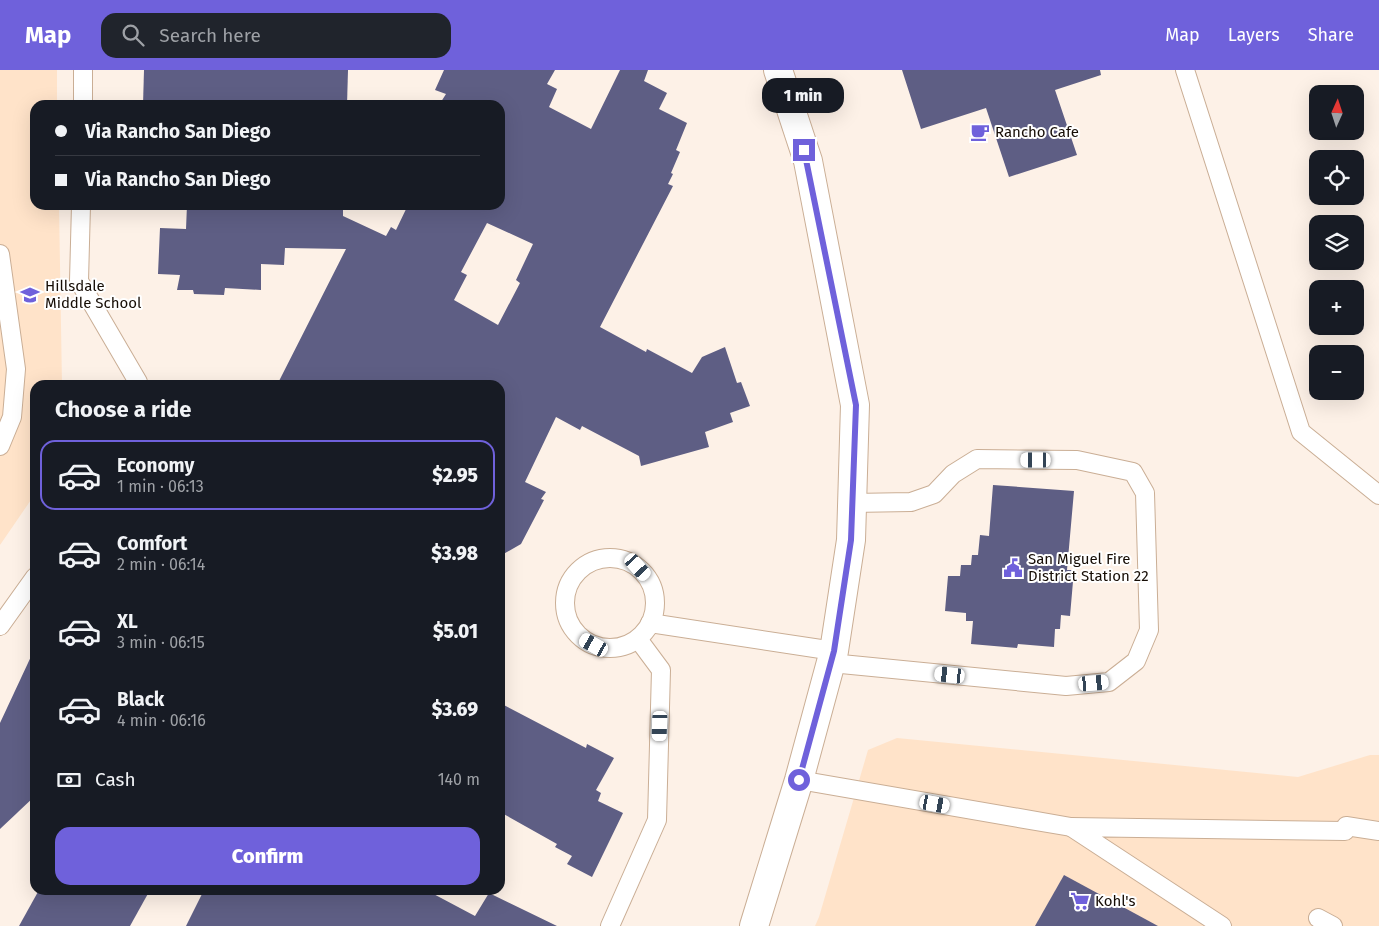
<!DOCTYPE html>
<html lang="en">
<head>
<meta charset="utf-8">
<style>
  :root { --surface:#171b24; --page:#20242c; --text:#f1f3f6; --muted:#9ea1a6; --line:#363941; --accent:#6f61db }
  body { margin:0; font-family:"Fira Sans",sans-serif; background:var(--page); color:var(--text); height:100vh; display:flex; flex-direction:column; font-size:19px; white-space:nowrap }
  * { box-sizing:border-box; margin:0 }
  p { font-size:16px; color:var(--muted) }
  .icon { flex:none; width:28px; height:28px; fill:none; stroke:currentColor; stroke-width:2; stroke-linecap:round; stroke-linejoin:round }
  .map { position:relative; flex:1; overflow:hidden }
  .panel { position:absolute; left:30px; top:310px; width:475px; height:515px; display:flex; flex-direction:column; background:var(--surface); border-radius:15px; box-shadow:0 5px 20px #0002 }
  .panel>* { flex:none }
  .hud { position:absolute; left:30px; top:30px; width:475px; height:110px; border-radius:15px; box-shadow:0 5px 20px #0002; display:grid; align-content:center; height:110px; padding:0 25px; background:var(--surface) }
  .needle { width:32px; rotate:3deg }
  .fabs { position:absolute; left:1309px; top:15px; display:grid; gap:10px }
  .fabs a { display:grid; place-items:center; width:55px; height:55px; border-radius:10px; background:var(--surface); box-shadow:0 5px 20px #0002; font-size:25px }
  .end { position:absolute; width:22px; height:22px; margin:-11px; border:6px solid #6f61db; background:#fff; box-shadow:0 0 0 2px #fff }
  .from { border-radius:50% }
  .bubble { position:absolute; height:35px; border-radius:15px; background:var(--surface); box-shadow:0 5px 20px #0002; font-size:16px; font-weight:800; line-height:35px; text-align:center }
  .car { position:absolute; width:15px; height:30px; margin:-15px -8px; border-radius:6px; box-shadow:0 0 4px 1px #0007; background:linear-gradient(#fff 24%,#345 0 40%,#fff 0 76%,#345 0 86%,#fff 0) }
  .hud b { display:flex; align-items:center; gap:18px; height:48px; font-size:19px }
  .hud b+b { border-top:1px solid var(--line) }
  .hud i { width:12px; height:12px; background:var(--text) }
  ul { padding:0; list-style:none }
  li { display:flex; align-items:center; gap:15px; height:70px; margin:0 10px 8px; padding:0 15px; border:2px solid transparent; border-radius:15px }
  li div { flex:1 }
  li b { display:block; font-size:19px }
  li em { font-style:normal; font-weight:800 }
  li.on { border-color:var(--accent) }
  li>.icon { width:45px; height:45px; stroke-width:1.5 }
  h2 { padding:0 25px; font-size:22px; line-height:60px }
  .pay { display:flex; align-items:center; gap:12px; height:55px; padding:0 25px; font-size:19px }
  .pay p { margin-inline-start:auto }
  .button { display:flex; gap:10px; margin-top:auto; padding:10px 25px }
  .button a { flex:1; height:58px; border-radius:15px; background:var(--accent); color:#fff; font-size:20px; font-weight:800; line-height:58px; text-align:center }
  header { display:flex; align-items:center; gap:30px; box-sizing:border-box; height:70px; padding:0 25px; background:var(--accent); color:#fff }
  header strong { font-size:24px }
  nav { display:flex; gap:28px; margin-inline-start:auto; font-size:18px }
  .search { width:350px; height:45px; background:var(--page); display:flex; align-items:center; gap:12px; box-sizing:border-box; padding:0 18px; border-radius:15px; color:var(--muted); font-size:19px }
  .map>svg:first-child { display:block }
  .built { fill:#ffe3c9 }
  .building { fill:#5e5e84; fill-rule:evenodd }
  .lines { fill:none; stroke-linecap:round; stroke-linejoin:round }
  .service-casing { stroke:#caae95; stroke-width:20 }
  .tertiary-casing { stroke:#caae95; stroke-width:30 }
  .service { stroke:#fff; stroke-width:18 }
  .tertiary { stroke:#fff; stroke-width:28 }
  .route { stroke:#6f61db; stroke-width:6 }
  .labels { text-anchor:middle; stroke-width:4; stroke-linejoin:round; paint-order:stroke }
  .poi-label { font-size:15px; fill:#160d05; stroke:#fff; text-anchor:start }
</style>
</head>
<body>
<header>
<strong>Map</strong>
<div class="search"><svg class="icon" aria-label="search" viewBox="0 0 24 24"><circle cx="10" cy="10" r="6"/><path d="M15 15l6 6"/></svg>Search here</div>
<nav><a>Map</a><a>Layers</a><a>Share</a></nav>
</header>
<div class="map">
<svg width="1379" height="856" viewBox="0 0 1379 856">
  <rect width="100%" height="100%" fill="#fdf1e7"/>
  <g class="built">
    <path d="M0,0h57v35h-22v100h24l3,180h-27v109l-35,51z"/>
    <path d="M897,668l401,39 72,-22h9v171h-564l4,-9 49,-167z"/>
  </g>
  <g class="building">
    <path d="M144,0h204l-1,35h-204z"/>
    <path d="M444,0h111l-8,14 10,5 -8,18 42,22 29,-59h28l-4,11 23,12 -8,16 28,14 -11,27 4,2 -9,21 2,1 -5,10 5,2 -73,141 46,25 1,-3 45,24 10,-16 23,-10 12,36 4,-1 9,24 -20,7 3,9 -28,10 4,15 -68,19 -2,-10 -57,-30 -2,4 -24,-13 -31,65 21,10 -5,7 3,1 -23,44 -21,12v-171h-223l69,-136 -61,-1 -1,17 -23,-1v26l-36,-2 -1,7 -30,-1 -1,-4h-16l3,-15 -22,-1 2,-46 26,1 1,-24h156v11l43,20 5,-9 5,3 12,-25h92v-100h-61l7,-11 -11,-4zM487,153l46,21 -17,36 4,3 -22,42 -44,-25 13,-25 -6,-3z"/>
    <path d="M902,0h198l1,5 -46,15 22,65 -68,22 -23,-69 -65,21z"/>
    <path d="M993,415l81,6 -7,79h7l-4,46 -9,-1 -1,14h-5l-1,18 -36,-3 -1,4 -46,-4 2,-23h-7v-8l-21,-2 3,-35h12l1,-11h10l1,-10h6l2,-20 9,1z"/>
    <path d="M35,578v148l-35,33v-106z"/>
    <path d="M500,633l86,45 1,-4 27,14 -18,32 5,3 -3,8 25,12 -31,64 -25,-13 5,-8 -17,-9 2,-3 -57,-32z"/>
    <path d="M1064,805l94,51h-123z"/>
    <path d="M39,820h111l-20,36h-111z"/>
    <path d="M204,820h222l49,26 14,-23 68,33h-371z"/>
  </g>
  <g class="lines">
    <g class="service-casing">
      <g id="service">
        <path d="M1185,0l116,362 78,63"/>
        <path d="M83,35v-35"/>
        <path d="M81,135l-2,76 59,101v3"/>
        <path d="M0,184l16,115 -4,48 -12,29"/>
        <circle cx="610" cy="533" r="45"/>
        <path d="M650,553l184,28"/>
        <path d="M0,556l35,-49"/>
        <path d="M831,593l235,23 43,-4 27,-21 13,-31 -4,-137 -12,-21 -56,-12 -100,-1 -24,15 -19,20 -23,8 -59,1"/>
        <path d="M799,710l272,47"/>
        <path d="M1346,756l33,5"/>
        <path d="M1318,848l15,8"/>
        <path d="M610,856l47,-106 4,-150 -23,-31"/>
        <path d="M1222,856l-151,-99 274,4"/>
      </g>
    </g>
    <g class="tertiary-casing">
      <path id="tertiary" d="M754,856l45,-146 35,-129 17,-111 4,-135 -47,-244 -30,-91"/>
    </g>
    <use href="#service" class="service"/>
    <use href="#tertiary" class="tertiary"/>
  </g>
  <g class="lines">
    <path class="route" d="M799,710l35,-129 17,-111 5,-135 -52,-255"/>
  </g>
  <defs>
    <g id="cafe-bare" transform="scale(1.5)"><path d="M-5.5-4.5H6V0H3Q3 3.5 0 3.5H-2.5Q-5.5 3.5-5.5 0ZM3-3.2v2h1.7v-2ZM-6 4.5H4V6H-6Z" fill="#6f61db" stroke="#fff" stroke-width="2.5" paint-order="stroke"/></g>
    <g id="school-bare" transform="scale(1.5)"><path d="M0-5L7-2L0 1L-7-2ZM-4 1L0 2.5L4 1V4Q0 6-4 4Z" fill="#6f61db" stroke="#fff" stroke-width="2.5" paint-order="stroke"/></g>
    <g id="civic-bare" transform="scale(1.5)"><path d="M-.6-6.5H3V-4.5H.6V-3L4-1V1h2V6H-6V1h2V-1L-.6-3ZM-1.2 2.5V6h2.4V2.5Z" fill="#6f61db" stroke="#fff" stroke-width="2.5" paint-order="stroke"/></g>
    <g id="supermarket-bare" transform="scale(1.5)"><path d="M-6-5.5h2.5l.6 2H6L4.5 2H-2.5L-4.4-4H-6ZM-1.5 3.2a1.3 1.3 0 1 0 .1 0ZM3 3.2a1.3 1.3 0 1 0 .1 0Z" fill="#6f61db" stroke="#fff" stroke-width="2.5" paint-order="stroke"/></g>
  </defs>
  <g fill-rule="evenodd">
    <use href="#cafe-bare" x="980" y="62"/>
    <use href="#school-bare" x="30" y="225"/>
    <use href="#civic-bare" x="1013" y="498"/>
    <use href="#supermarket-bare" x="1080" y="831"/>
  </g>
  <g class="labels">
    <g class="poi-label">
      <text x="995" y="67">Rancho Cafe</text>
      <text x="45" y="221">Hillsdale<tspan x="45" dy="17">Middle School</tspan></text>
      <text x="1028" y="494">San Miguel Fire<tspan x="1028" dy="17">District Station 22</tspan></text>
      <text x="1095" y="836">Kohl's</text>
    </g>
  </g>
</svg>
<div class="fabs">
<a><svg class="needle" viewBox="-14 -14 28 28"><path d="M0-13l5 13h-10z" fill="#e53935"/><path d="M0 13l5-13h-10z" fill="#9ea1a6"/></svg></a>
<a><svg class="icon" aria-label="locate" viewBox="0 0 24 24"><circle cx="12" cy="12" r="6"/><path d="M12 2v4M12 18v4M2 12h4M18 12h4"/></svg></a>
<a><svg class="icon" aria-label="layers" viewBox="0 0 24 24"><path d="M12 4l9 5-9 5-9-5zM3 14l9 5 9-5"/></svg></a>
<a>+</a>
<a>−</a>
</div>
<i class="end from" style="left:799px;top:710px"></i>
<i class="end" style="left:804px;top:80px"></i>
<div class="bubble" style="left:762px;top:8px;width:82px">1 min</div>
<i class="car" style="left:1036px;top:390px;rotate:270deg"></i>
<i class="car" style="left:638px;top:497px;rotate:138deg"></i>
<i class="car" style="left:594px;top:575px;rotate:299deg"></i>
<i class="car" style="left:950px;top:605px;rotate:276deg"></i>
<i class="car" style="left:1094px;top:613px;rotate:85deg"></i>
<i class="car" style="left:660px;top:656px;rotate:182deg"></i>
<i class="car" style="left:935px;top:734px;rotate:100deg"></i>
<div class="hud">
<b><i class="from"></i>Via Rancho San Diego</b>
<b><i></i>Via Rancho San Diego</b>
</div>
<section class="panel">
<h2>Choose a ride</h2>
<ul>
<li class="on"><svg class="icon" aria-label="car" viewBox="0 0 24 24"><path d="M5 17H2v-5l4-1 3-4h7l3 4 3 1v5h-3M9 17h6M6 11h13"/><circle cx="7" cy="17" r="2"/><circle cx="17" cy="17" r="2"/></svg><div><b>Economy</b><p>1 min · 06:13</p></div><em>$2.95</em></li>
<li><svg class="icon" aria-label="car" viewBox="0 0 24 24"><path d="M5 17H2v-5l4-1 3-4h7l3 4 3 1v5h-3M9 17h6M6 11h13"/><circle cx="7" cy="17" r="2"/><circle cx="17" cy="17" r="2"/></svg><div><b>Comfort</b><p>2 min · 06:14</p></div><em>$3.98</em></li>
<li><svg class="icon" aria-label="car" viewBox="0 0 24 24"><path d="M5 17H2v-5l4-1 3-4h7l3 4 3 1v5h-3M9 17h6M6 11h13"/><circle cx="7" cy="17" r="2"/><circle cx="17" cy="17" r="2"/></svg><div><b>XL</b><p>3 min · 06:15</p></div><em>$5.01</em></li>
<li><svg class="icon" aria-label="car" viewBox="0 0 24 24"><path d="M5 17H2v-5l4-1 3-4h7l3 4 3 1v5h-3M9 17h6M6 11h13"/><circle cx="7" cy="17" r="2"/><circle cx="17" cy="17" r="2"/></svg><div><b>Black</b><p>4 min · 06:16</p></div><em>$3.69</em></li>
</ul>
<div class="pay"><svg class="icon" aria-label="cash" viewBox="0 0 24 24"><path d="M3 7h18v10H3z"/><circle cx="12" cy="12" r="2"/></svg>Cash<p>140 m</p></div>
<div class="button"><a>Confirm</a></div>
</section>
</div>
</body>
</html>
